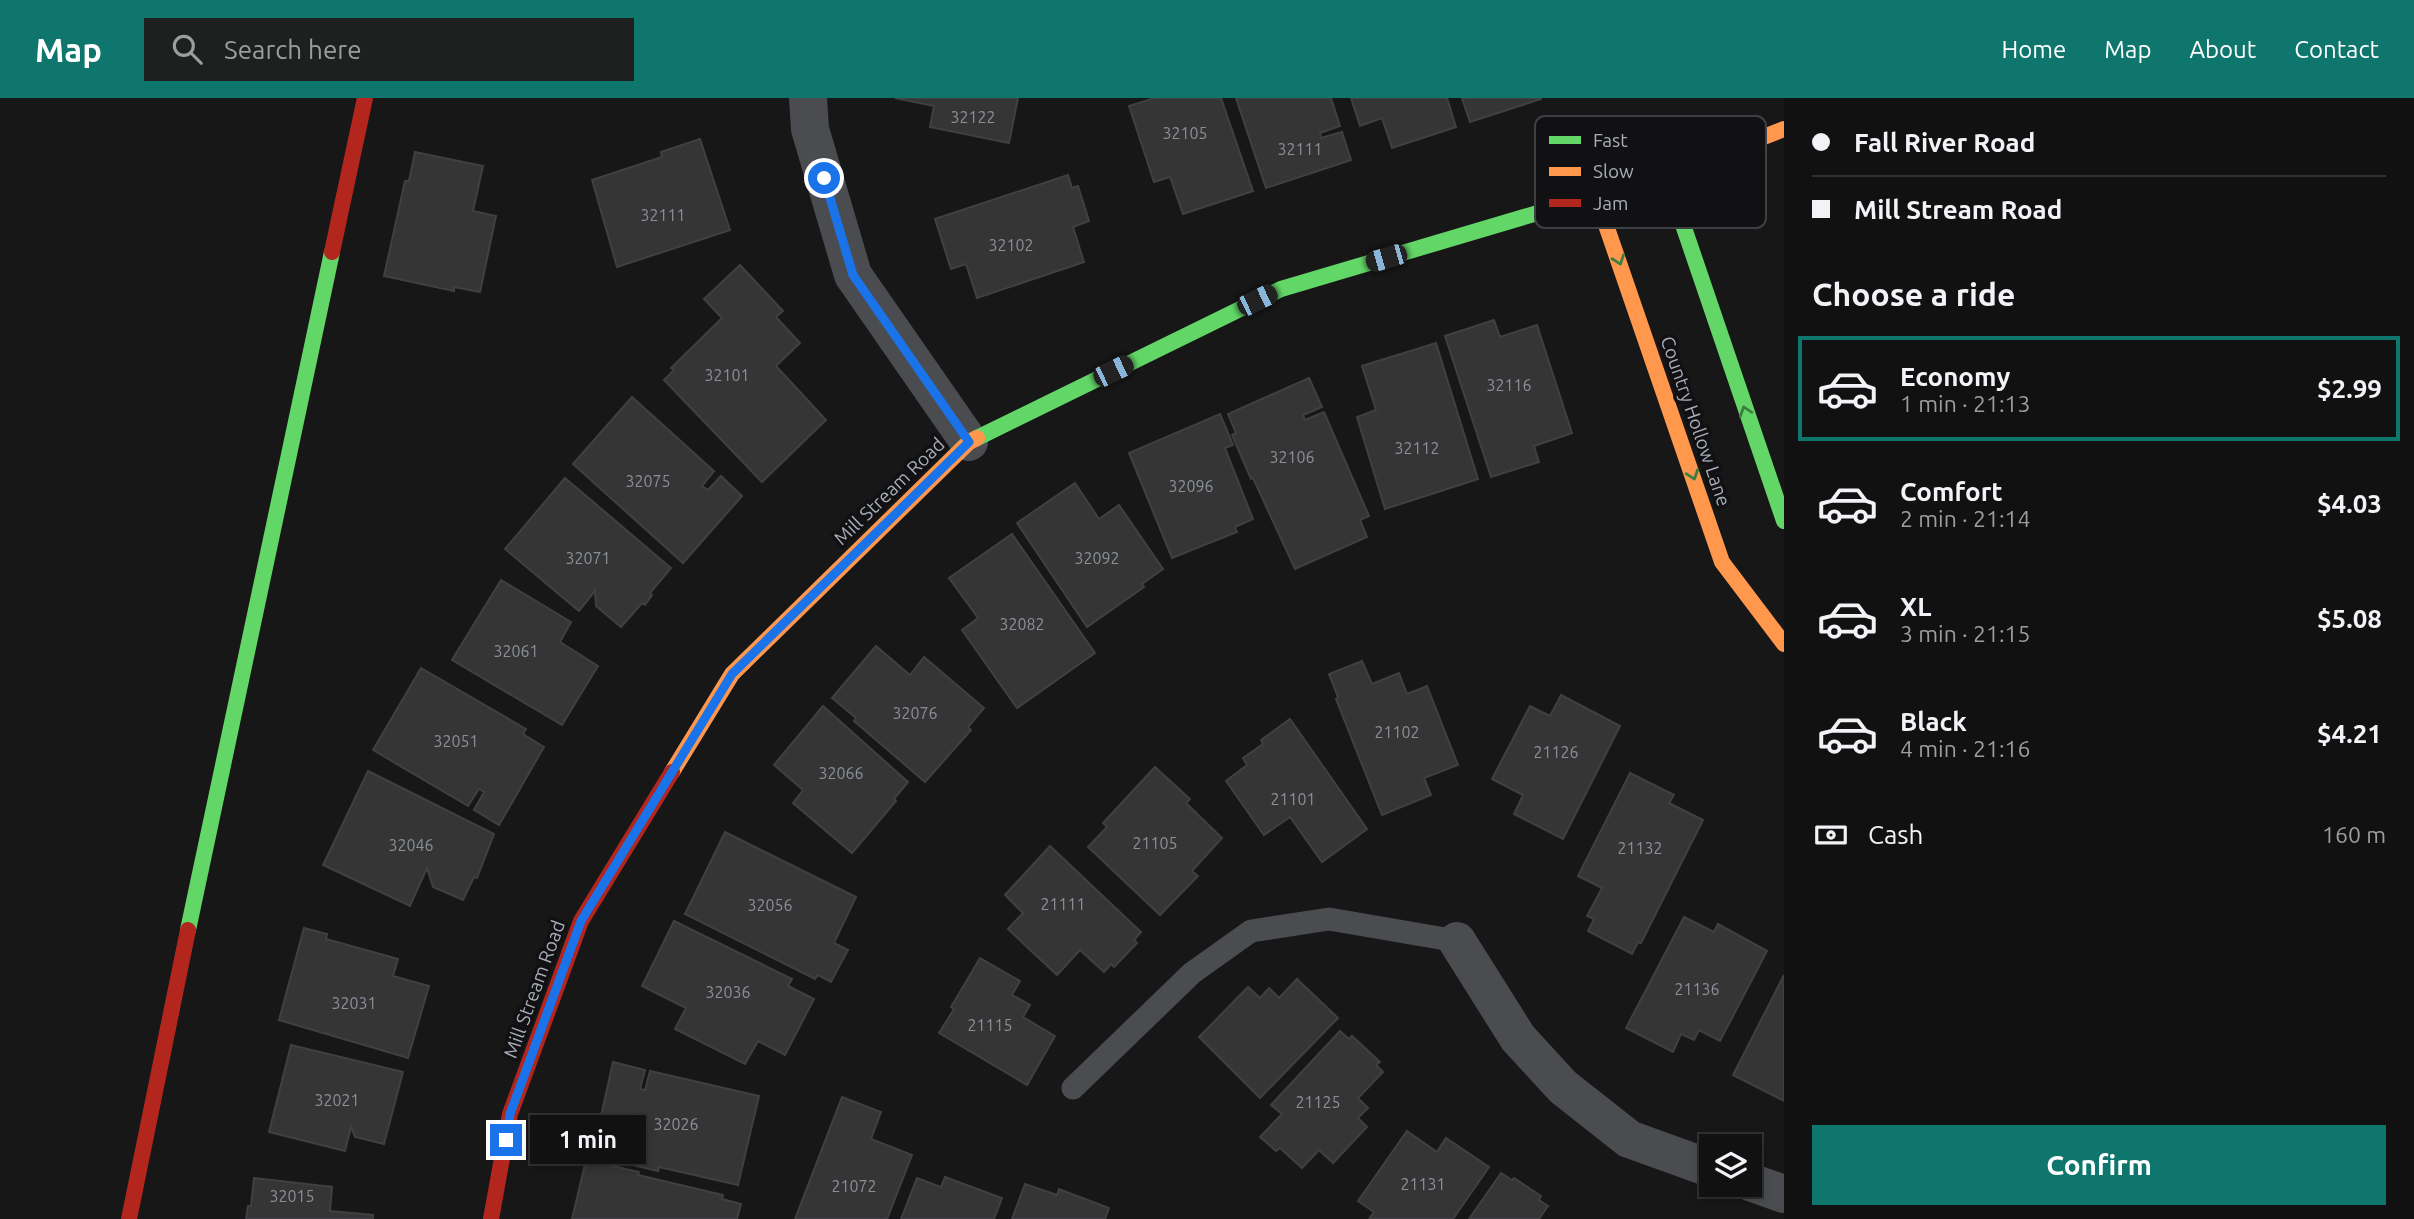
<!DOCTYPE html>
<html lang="en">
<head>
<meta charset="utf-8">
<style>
  :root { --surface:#111; --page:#1e1f1f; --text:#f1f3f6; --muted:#9c9d9f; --line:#303131; --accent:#0f766e }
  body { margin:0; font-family:Ubuntu,sans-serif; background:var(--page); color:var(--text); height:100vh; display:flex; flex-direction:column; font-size:26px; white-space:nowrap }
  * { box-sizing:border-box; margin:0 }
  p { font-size:23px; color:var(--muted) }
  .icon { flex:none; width:38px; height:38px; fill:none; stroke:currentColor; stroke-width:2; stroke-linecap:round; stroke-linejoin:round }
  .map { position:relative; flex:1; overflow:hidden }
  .drawer { display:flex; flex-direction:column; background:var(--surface); width:630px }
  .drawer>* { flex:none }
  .top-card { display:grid; align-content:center; height:154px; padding:0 28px; background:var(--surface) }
  .fabs { position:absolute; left:1699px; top:1036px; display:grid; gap:14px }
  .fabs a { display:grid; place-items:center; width:63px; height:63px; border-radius:0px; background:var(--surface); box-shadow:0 4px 10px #0003,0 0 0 2px var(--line); font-size:35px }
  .end { position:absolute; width:32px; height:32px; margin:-16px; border:9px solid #1a73e8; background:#fff; box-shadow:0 0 0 4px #fff }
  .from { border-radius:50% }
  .bubble { position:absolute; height:49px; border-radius:0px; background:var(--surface); box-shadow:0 4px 10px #0003,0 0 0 2px var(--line); font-size:23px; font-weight:700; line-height:49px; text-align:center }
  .car { position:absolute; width:21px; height:42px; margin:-21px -10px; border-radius:9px; box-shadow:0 0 5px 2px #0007; background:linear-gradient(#222 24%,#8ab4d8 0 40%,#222 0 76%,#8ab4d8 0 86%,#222 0) }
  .top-card b { display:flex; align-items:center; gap:24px; height:66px; font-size:26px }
  .top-card b+b { border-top:2px solid var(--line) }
  .top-card i { width:18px; height:18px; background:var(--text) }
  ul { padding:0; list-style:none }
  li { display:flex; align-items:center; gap:21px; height:105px; margin:0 14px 10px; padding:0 14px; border:4px solid transparent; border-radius:0px }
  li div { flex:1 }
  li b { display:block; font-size:26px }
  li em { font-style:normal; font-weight:700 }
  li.active { border-color:var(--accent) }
  li>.icon { width:63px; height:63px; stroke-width:1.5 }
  h2 { padding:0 28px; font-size:32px; line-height:84px }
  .pay { display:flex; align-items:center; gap:18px; height:77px; padding:0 28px; font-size:26px }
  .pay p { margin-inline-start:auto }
  .button { display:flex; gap:14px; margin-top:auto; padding:14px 28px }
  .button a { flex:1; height:80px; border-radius:0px; background:var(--accent); color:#fff; font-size:28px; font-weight:700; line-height:80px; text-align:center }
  header { display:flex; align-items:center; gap:42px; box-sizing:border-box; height:98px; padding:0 35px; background:var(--accent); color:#fff }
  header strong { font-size:33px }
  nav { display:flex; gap:38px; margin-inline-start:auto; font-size:24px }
  .search { width:490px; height:63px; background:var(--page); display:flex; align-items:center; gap:18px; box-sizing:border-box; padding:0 24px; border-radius:0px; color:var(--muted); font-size:26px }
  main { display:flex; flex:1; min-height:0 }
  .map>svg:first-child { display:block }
  .building { fill:#353536; stroke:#3f4043; stroke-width:2 }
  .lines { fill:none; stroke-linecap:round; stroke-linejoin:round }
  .lane { stroke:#4b4c50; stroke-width:23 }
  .street { stroke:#4b4c50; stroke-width:38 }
  .fast { stroke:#63d668; stroke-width:16 }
  .slow { stroke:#ff974d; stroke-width:16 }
  .jam { stroke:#b3261e; stroke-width:16 }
  .oneway { stroke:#3e7d42 }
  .route { stroke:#1a73e8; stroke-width:9 }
  .labels { text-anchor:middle; stroke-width:7; stroke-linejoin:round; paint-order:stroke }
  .number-label { font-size:16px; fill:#8b8f98 }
  .street-label { font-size:19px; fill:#a8adb8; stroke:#111113 }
  .key { fill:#111113; stroke:#3e4045; stroke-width:2 }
  .key-label { font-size:19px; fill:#a8adb8 }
</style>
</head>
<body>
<header>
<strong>Map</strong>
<div class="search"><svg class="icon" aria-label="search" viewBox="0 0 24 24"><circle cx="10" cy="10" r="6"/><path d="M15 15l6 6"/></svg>Search here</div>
<nav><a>Home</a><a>Map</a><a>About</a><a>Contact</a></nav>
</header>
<main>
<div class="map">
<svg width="1784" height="1121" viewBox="0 0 1784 1121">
  <rect width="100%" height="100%" fill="#171717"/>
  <g class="building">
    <path d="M895,0h123l-9,45 -79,-16 4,-21z"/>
    <path d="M1155,0h66l32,93 -70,23 -13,-37 -16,5 -25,-76z"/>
    <path d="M1236,0h95l9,28 -20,7 1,5 21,-6 9,28 -85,28z"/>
    <path d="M1351,0h96l9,29 -64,21 -10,-30 -22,8z"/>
    <path d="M1462,0h79v1l-71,23z"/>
    <path d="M700,41l30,91 -113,37 -25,-87 70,-23 -1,-5z"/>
    <path d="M415,54l68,14 -10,45 23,5 -16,76 -26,-5v4l-70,-15 21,-95h4z"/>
    <path d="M1068,77l4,13 6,-2 11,35 -16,6 11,35 -107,36 -11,-34 -15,5 -16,-50z"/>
    <path d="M740,167l43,46 -7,6 24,26 -24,23 50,54 -64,62 -98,-102 10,-10 -3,-2 51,-50 -18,-19z"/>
    <path d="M1494,222l6,17 37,-12 35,108 -38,13 5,16 -48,15 -46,-141z"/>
    <path d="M1436,245l42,136 -93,30 -28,-92 19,-7 -14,-44z"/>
    <path d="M1309,280l13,29 -19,8 2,5 19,-8 45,104 -9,4 7,17 -72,32 -42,-91 -2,1 -19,-44 4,-2 -8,-19z"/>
    <path d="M632,299l82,74 -12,15 6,4 13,-14 21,20 -59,67 -110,-99z"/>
    <path d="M1220,316l13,31 -8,3 28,71 -18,8 2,5 -65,26 -43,-105z"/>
    <path d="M565,380l106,90 -21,25 2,2 -7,10 -3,-2 -21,24 -25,-21 -1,-15 -16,20 -74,-62z"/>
    <path d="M1075,385l24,36 20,-14 44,64 -21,15 2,3 -57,40 -70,-104z"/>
    <path d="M1012,436l83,119 -78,55 -55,-78 16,-12 -29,-40z"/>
    <path d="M501,482l70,42 -11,20 38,24 -36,59 -110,-65z"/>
    <path d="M876,548l34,29 14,-18 60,51 -16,19 3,3 -46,52 -71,-61 2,-3 -24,-20z"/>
    <path d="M1362,563l10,23 27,-11 8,21 20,-8 31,79 -34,13 7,17 -49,20 -46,-116 2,-2 -9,-23z"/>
    <path d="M421,570l105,61 -3,5 21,13 -45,78 -25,-15 10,-18 -5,-3 -11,17 -95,-56z"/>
    <path d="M1561,597l59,31 -57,113 -49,-25 9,-19 -31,-16 38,-73 20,10z"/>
    <path d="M823,608l85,76 -14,17 2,2 -44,52 -59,-50 10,-13 -29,-25z"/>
    <path d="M1290,621l77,110 -45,33 -32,-45 -26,18 -38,-54 21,-16 -4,-7 20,-14 -2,-4z"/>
    <path d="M1155,669l35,32 -4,4 36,35 -30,33 6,5 -38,39 -72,-68 19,-20 -4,-4z"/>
    <path d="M368,673l126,63 -17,44 -3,-1 -11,23 -30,-13 -6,-19 -17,38 -87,-41z"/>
    <path d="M1630,675l44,22 -5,8 34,17 -62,123 -3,-1 -6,12 -44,-23 6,-12 -7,-3 15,-28 -24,-12z"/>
    <path d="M725,734l131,65 -22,46 14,7 -17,32 -13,-7 -3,4 -130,-65z"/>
    <path d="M1050,748l91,86 -7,8 3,3 -23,24 -3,-3 -7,8 -24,-22 -23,25 -49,-46 15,-16 -18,-18z"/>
    <path d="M1684,819l30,15 4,-8 49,27 -47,90 -21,-11 -5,10 -13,-6 -8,18 -47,-24z"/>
    <path d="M674,823l118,58 -4,7 26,13 -29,56 -27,-14 -13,23 -70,-35 11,-21 -44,-22z"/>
    <path d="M304,830l23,6 -1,5 72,20 -5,17 36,10 -21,72 -129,-38z"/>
    <path d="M980,860l40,23 -8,14 18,10 -7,12 32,19 -28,49 -88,-52 15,-24 -3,-2z"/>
    <path d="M1784,877v126l-51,-26z"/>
    <path d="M1297,881l41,39 -78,80 -61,-61 49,-50 12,11 9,-10 10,10z"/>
    <path d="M1340,933l9,8 3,-3 28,26 -4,3 7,7 -25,26 10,10 -10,10 9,9 -34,36 -14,-13 -17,18 -22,-20 -4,3 -16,-14 22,-23 -11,-9z"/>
    <path d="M291,947l112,27 -19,72 -29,-7 -4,-10 -6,24 -76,-19z"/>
    <path d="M613,964l32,8 -5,19 5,1 5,-19 109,25 -21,89 -79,-18 -1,4 -38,-9 1,-4 -28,-6z"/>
    <path d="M842,999l39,15 -10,27 41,16 -25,64h-92z"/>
    <path d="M1407,1033l30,21 9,-14 43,29 -36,52h-84l5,-7 -16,-11z"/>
    <path d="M586,1062l53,12 -1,3 85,20 -1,4 19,5 -4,15h-165z"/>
    <path d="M1501,1075l11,7 2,-2 27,18 -2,4 9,6 -9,13h-70z"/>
    <path d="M945,1079l57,21 -8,21h-93l16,-41 24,9z"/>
    <path d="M254,1080l78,9 -2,24 43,4v4h-127l2,-13h3z"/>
    <path d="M1025,1086l32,11 2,-6 50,19 -4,11h-93z"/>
  </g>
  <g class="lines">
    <path class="lane" d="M1073,990l119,-115 59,-42 78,-12 128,22"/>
    <g class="street">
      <path d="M808,0l2,31 43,146 116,167"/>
      <path d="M1457,843l61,97 45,49 66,52 83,30"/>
      <path d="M1750,1084l34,12"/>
    </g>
    <g class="fast">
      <path d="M1666,77l118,346"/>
      <path d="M977,340l304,-149 351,-104"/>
      <path d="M188,832l144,-678"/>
    </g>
    <g class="slow">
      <path d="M1632,87l34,-10 118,-46"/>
      <path d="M1596,98l126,366 62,82"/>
      <path d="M672,674l60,-98 237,-232 8,-4"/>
    </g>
    <g class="jam">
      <path d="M332,154l33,-154"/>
      <path d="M129,1121l59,-289"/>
      <path d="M491,1121l19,-105 71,-193 91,-149"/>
    </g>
  </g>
  <defs><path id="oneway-chevron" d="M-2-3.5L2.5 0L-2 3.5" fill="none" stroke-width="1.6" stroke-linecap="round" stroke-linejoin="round" transform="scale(1.75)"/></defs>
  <g class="oneway">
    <use href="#oneway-chevron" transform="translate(1619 162) rotate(70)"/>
    <use href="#oneway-chevron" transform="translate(1745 313) rotate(-109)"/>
    <use href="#oneway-chevron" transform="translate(1693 377) rotate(71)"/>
  </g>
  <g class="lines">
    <path class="route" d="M506,1042l4,-26 71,-193 151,-247 237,-232 -116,-167 -29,-97"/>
  </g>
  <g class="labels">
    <g class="number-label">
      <text x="973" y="25">32122</text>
      <text x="1185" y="41">32105</text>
      <text x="1300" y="57">32111</text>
      <text x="663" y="123">32111</text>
      <text x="1011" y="153">32102</text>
      <text x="727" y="283">32101</text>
      <text x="1509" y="293">32116</text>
      <text x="1417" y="356">32112</text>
      <text x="1292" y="365">32106</text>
      <text x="648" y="389">32075</text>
      <text x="1191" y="394">32096</text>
      <text x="588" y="466">32071</text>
      <text x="1097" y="466">32092</text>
      <text x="1022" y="532">32082</text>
      <text x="516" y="559">32061</text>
      <text x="915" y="621">32076</text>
      <text x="1397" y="640">21102</text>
      <text x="456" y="649">32051</text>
      <text x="1556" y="660">21126</text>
      <text x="841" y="681">32066</text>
      <text x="1293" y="707">21101</text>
      <text x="1155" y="751">21105</text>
      <text x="411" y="753">32046</text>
      <text x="1640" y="756">21132</text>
      <text x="1063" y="812">21111</text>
      <text x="770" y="813">32056</text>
      <text x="1697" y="897">21136</text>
      <text x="728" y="900">32036</text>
      <text x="354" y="911">32031</text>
      <text x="990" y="933">21115</text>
      <text x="337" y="1008">32021</text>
      <text x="1318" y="1010">21125</text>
      <text x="676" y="1032">32026</text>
      <text x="1423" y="1092">21131</text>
      <text x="854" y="1094">21072</text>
      <text x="292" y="1104">32015</text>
    </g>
    <g class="street-label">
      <text transform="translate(1696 323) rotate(71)" y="7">Country Hollow Lane</text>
      <text transform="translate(889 393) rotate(-44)" y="7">Mill Stream Road</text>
      <text transform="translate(534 891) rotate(-70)" y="7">Mill Stream Road</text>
    </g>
  </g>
  <rect x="1535" y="18" width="231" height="112" rx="10" class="key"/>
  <rect x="1549" y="38" width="32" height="8" fill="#63d668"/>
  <rect x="1549" y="69" width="32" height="9" fill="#ff974d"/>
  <rect x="1549" y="101" width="32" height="8" fill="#b3261e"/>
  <g class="key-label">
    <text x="1593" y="49">Fast</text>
    <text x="1593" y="80">Slow</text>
    <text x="1593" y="112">Jam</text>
  </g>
</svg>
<div class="fabs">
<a><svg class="icon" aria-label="layers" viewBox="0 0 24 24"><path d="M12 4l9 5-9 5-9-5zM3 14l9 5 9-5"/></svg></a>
</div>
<i class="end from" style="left:824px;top:80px"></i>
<i class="end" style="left:506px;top:1042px"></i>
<div class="bubble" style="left:530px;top:1017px;width:116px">1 min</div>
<i class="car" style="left:1386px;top:160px;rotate:254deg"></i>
<i class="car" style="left:1257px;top:202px;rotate:64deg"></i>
<i class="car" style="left:1113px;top:273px;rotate:64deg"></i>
</div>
<section class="drawer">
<div class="top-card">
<b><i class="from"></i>Fall River Road</b>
<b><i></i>Mill Stream Road</b>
</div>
<h2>Choose a ride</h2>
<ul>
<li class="active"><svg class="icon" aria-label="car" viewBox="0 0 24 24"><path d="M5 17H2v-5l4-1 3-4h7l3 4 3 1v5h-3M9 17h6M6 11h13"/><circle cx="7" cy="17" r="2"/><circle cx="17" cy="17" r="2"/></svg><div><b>Economy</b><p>1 min · 21:13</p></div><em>$2.99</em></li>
<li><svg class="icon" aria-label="car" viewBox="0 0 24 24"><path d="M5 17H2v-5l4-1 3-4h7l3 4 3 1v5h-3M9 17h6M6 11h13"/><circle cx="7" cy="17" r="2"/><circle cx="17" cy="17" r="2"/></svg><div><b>Comfort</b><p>2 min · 21:14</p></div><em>$4.03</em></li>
<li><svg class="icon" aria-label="car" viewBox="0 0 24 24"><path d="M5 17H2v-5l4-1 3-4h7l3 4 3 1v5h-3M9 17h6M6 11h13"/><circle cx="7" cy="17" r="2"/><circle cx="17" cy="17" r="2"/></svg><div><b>XL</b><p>3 min · 21:15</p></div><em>$5.08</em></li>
<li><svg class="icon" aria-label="car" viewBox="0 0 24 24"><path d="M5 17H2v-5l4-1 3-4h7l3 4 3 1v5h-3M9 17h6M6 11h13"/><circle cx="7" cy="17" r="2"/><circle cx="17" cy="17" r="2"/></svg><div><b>Black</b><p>4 min · 21:16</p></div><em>$4.21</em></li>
</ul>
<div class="pay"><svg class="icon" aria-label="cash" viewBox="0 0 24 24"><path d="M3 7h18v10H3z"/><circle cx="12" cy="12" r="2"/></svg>Cash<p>160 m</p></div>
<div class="button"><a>Confirm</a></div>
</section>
</main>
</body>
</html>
